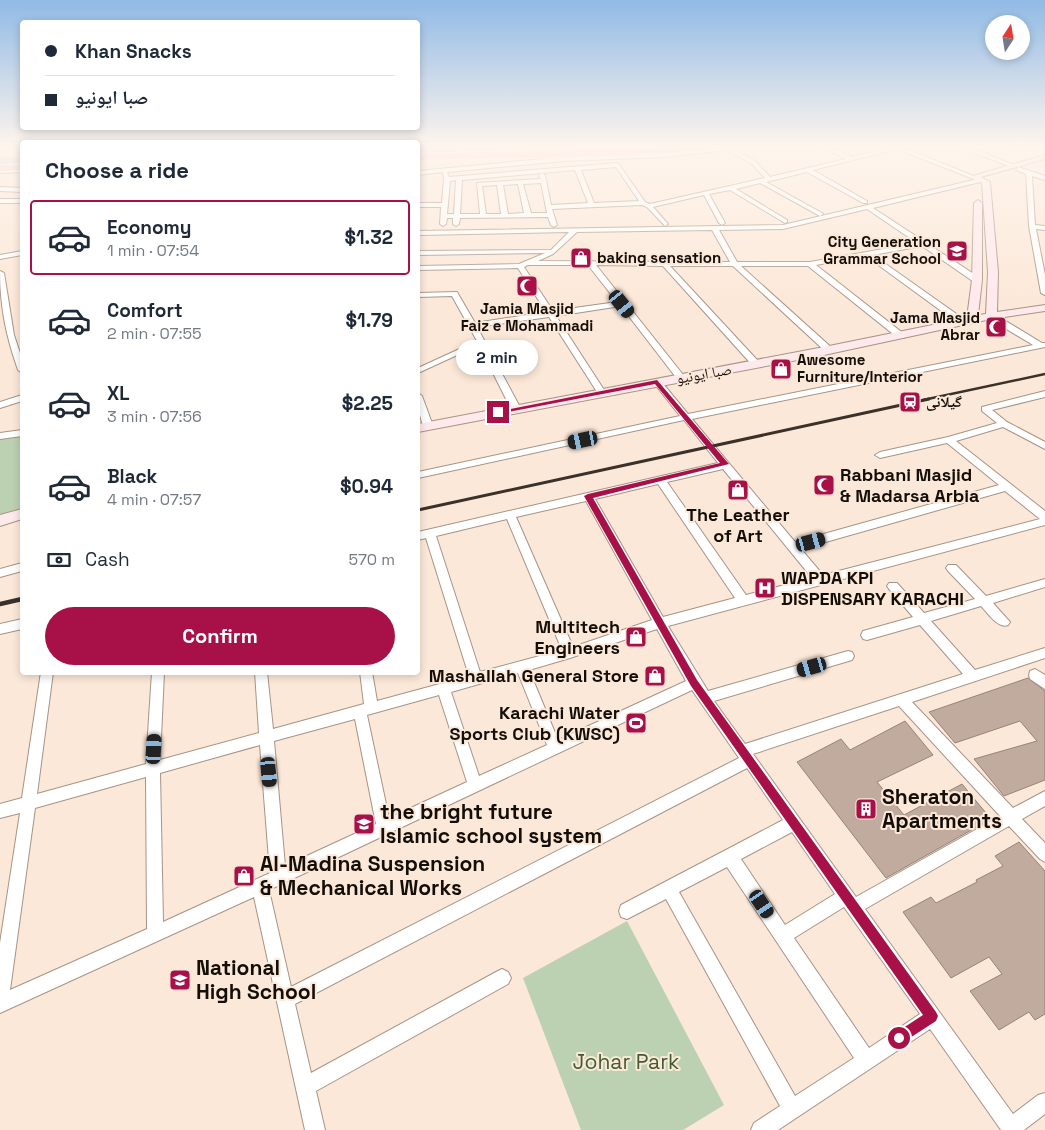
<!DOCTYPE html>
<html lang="en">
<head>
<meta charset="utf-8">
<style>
  :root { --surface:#fff; --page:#f2f2f3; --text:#1f2937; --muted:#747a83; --line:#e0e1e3; --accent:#a71147 }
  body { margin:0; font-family:"Space Grotesk","Noto Naskh Arabic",sans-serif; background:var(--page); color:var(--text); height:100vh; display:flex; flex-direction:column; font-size:19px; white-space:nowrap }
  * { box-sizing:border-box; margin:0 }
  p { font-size:16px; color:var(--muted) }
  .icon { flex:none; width:28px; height:28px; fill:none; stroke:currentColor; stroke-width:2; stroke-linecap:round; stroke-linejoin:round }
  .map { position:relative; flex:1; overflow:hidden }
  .side { position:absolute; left:20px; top:140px; width:400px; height:535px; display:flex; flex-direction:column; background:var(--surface); border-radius:5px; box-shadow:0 2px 8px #0003 }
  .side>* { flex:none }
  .guide { position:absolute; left:20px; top:20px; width:400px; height:110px; border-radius:5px; box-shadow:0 2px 8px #0003; display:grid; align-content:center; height:110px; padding:0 25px; background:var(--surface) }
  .needle { width:32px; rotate:12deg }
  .controls { position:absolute; left:985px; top:15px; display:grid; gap:10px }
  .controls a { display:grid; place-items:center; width:45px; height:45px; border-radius:50%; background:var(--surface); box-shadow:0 2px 8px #0003; font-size:25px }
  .end { position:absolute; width:22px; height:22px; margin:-11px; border:6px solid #a71147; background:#fff; box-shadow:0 0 0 2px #fff }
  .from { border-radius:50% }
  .bubble { position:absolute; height:35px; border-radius:18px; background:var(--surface); box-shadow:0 2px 8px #0003; font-size:16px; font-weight:700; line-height:35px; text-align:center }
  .car { position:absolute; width:15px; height:30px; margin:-15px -8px; border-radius:6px; box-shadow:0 0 4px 1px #0007; background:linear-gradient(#222 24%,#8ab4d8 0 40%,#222 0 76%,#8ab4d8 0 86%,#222 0) }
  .guide b { display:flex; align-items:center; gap:18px; height:48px; font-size:19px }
  .guide b+b { border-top:1px solid var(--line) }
  .guide i { width:12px; height:12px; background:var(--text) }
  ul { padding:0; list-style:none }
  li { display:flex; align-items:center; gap:15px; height:75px; margin:0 10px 8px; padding:0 15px; border:2px solid transparent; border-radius:5px }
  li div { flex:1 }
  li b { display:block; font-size:19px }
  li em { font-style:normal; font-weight:700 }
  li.active { border-color:var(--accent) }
  li>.icon { width:45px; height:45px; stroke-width:1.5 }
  h2 { padding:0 25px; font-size:22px; line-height:60px }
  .pay { display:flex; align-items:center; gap:12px; height:55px; padding:0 25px; font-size:19px }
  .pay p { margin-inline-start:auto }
  .button { display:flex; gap:10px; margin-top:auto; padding:10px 25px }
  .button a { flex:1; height:58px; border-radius:30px; background:var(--accent); color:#fff; font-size:20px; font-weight:700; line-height:58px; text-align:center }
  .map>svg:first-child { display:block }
  .green { fill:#bcd1b1 }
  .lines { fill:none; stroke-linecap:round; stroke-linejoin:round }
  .river { fill:#b0c2e4; fill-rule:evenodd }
  .building { fill:#c0ab9e; stroke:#978477 }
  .street-casing { stroke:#a69485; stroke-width:2 }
  .secondary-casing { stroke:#a69485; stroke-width:2 }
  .highway-casing { stroke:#fff; stroke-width:2 }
  .street { fill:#fff; fill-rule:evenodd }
  .secondary { fill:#fee9ed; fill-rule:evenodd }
  .highway { fill:#fdb5c2; fill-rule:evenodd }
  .rail-far2 { stroke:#39312a; stroke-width:2.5 }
  .rail-far1 { stroke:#39312a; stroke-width:3 }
  .rail { stroke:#39312a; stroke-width:4.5 }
  .route { fill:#a71147 }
  .labels { text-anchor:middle; stroke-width:4; stroke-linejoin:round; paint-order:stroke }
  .far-poi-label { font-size:15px; font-weight:bold; fill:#140e09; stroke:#fce8d8; text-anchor:start }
  .far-street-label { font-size:15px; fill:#140e09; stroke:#fce8d8 }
  .poi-label { font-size:18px; font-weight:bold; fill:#140e09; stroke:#fce8d8; text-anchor:end }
  .near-poi-label { font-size:21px; font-weight:bold; fill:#140e09; stroke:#fce8d8; text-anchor:start }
  .near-park-label { font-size:21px; fill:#3e5d2d; stroke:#fce8d8 }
</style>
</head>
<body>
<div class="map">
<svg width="1045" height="1130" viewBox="0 0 1045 1130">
  <rect width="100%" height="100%" fill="#fce8d8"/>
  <g class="green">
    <path d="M22,434v80l-19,6 -3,-5v-77z"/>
    <path d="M627,921l97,184 -41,25h-102l-58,-152z"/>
  </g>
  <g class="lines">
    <g class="river">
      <path d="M418,147h116l-6,3 -110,3z"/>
      <path d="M0,157l22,1v6l-22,1z"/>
    </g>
  </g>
  <g class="building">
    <path d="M1028,678l17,13v89l-41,16 -30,-37 63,-18 -17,-20 -65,22 -26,-31z"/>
    <path d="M905,721l28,34 -56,27 27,33 58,-31 29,35 -105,59 -89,-116 44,-23 9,11z"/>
    <path d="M1019,842l26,29v143l-10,6 -6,-8 -30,18 -29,-39 32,-17 -13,-17 -38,21 -48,-66 28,-15 5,6 41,-21 -1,-2 27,-14 -8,-10z"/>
  </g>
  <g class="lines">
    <g class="street-casing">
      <g id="street">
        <path d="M727,147h17l-10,2 22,13 14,15 76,-18 -24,-12h7l23,10 40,-10h10l74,30 -5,1 -74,-29 -84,21 54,31v2h-4l-56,-31 -41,10 56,31 1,1 -3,2 -60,-33 -24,6 51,31v2l-2,1 -55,-33 -21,4 16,29 -3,2 -3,-2 -15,-28 -51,12 15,17 -3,2 -18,-19 -5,-2 -90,4 5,16 -3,2 -3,-2 -3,-8 -88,1 -1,6 -3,2 -3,-2v-6h-6l-1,6 -3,2 -3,-2 1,-17h-23v-4h24l2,-24 -1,-7 -25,3v-4l146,-14 101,-4zM727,150l25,14 13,14 -115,26 -5,-2 -27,-39 -169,14 -2,-5 117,-11 101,-4zM616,167l23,34 -45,2 -13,-33zM575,170l13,33 -37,2 -6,-30 -3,-2 -3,2 1,4 -63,4 3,31h-20l2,-34zM456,180l-2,34h-7l3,-33zM541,183l6,30h-16l-8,-29zM518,184l6,29 -16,1 -5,-29zM497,185l4,29h-15l-4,-28z"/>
        <path d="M959,147c7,0 14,4 20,4 8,0 16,-4 25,-4l-20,6 30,12 -5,1z"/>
        <path d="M1018,167l27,9v4l-13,-4 3,49 10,1v4l-9,-1 9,46v20l-4,-2 -12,-67 -3,-52 -10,-4z"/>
        <path d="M22,168v4l-22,1v-4z"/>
        <path d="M982,178l2,3 -111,27 107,70v4h-6l-52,-36 -49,9 92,65v4h-6l-93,-68 -50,9 88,69v4h-6l-90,-72h-67l91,82 1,2 -4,2h-3l-93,-86h-63l89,96v4h-6l-90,-100 -67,-1 88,111v4h-6l-57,-74 -65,10 50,77 -1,2h-6l-50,-78 -72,10 44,82 -2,2h-6l-2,-2 -32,-64 -61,28v-5l59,-27 -25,-45 -34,1v-4l39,-1 18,31 71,-11 -28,-44 -100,2v-4l101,-2 26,-11 -127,2v-4l133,-1 18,-18 -151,3v-4l365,-6zM867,209l50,34 -107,19h-73l-18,-32 64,-1zM712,230l18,32 -192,-1 15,-7 24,-22zM528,265h60l29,37 -64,9 -29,-44z"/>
        <path d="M0,187l22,1v4l-22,-1z"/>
        <rect x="0" y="199" width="22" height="4"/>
        <path d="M22,251v4l-22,4v-4z"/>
        <path d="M0,271l4,2 10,62 8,24v14l-4,-3c-12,-34 -18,-63 -18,-99z"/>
        <path d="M988,314h6l48,29h3v4l-353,72 103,123 204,-57 -52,-42 -67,15 -5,-3 5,-3 68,-15 49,-14 -15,-12v-4l63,-16v6l-53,13 15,12 38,20v7l-42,-22 -47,14 89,70v14l-377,101 40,65 140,-40 4,1 2,4 -2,4 -138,41 31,43 218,-70 -43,-49 -53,15 -4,-1 -2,-4 2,-4 50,-14 -24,-28 -2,-3 2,-3h8l27,30 51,-14 -27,-28 -2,-3 2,-3h8l30,31 59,-17v8l-52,16 17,19 -2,3c-10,4 -20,-12 -27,-19l-50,15 44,49 70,-22v10l-133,44 101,106 32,-17v15l-23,13 23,24v19l-5,-3 -31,-33 -144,83 148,205 25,-19 7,-2v21l-21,16h-23l-71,-101 -152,101h-27l3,-7 26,-17 -114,-207 -39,20 -6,-2 -2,-6 2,-6 162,-85 -36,-52 -452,236 16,69 185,-101 6,-3 6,3 3,6 -3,6 -192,107 9,39h-20l-51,-233 -254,116v-70l20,-130 -20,5v-14l22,-6 19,-126h12l-16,122 109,-30 6,-92h12l-4,88 99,-27 -4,-61h12l6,57 91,-25 -4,-32h12l5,29 92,-25 -43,-138 -8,2v-8l300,-69 -34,-43 -266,58v-6l262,-56 -27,-34 4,-3 3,1 28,34 345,-69 -45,-27zM723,469l89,109 -66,17 -79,-113zM658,484l77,114 -72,19 -68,-118zM1005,491l35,28 -217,56 -22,-26zM586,501l66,119 -79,27 -57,-130zM507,519l55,131 -82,22 -44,-136zM657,629l29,52 -128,59 -29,-70 41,-12zM518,673l29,72 -68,31 -28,-84zM692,690l47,68 -448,229 -22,-97zM439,695l28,87 -78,36 -22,-103zM899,706l101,110 -144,81 -103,-143zM355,719l21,105 -91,42 -11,-125zM260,745l10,128 -107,49 -3,-149zM146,777l1,152 -137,61 25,-182zM792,832l43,62 -50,31 -44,-66zM727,867l127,191 -59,38 -116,-204zM844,907l76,107 -51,34 -75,-110z"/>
        <path d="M418,393l4,3 11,30 -2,2 -3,1 -5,-3 -5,-18z"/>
        <path d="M22,395v6l-22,7v-6z"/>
        <path d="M22,430v6l-22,3v-6z"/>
        <path d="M22,563v8l-22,6v-8z"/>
        <path d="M22,619v10l-22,5v-10z"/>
        <path d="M1035,669l10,6v14l-15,-10 -1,-4 1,-4z"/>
      </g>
    </g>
    <g class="secondary-casing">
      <g id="secondary">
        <path d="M1045,155v4l-64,18 9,5 8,90 -1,40 48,-7v6l-54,8 -167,36 -406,77v-8l406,-77 143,-29 5,-38 2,-77 4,-3 4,3v77l-4,35 8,-1 2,-42 -6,-89 -13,-6z"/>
        <path d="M22,509v10l-22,7v-11z"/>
      </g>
    </g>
    <g class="highway-casing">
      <g id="highway">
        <path d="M661,147h49l-5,3 -75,5 -212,5v-6z"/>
        <path d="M22,164v6l-22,1v-6z"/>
      </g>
    </g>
    <use href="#street" class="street"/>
    <use href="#secondary" class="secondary"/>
    <use href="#highway" class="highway"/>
    <path class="rail-far2" d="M923,400l122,-26"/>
    <path class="rail-far1" d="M418,510l511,-111"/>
    <path class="rail" d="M0,604l22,-5"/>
  </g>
  <linearGradient id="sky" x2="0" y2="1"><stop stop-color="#91bae6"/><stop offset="0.48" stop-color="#fef5ed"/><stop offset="1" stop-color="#fef5ed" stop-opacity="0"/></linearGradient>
  <rect width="1045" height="305" fill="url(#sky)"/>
  <path class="route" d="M657,380l72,84 -136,34 104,182 239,332 2,4 -2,5 -37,24 -5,-2 -2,-5 2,-4 29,-19 -232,-329 -107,-190 4,-2 132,-31 -65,-79 -157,30 -3,-2z"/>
  <defs>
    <g id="school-square" transform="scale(1.125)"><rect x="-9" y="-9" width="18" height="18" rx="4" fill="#a71147" stroke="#fce8d8"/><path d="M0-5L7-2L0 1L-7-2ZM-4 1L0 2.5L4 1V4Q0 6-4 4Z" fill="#fff"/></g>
    <g id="shop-square" transform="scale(1.125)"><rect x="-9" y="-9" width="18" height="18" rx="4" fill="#a71147" stroke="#fce8d8"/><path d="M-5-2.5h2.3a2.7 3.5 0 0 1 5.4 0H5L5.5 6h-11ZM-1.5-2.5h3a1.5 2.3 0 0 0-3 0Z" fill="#fff"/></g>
    <g id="mosque-square" transform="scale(1.125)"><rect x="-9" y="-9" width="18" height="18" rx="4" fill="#a71147" stroke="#fce8d8"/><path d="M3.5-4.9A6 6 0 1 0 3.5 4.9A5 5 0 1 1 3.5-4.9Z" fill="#fff"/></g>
    <g id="station-square" transform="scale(1.125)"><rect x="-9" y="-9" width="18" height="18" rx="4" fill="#a71147" stroke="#fce8d8"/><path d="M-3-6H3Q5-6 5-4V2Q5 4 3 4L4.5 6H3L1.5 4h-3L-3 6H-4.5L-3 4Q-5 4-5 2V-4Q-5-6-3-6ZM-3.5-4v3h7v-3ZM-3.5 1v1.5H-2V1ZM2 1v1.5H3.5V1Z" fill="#fff"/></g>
    <g id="hospital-square" transform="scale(1.125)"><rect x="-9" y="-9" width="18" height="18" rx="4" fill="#a71147" stroke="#fce8d8"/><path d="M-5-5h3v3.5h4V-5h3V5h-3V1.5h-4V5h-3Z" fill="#fff"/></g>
    <g id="stadium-square" transform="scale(1.125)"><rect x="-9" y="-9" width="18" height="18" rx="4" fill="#a71147" stroke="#fce8d8"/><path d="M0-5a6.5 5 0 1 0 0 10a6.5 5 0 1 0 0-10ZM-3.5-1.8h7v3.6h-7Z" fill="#fff"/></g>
    <g id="building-square" transform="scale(1.125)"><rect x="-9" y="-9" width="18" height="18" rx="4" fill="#a71147" stroke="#fce8d8"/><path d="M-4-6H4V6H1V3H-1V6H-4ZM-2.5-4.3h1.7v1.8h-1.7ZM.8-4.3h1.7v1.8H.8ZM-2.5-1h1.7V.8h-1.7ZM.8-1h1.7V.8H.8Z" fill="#fff"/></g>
  </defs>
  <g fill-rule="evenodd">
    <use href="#school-square" x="957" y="251"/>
    <use href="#shop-square" x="581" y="258"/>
    <use href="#mosque-square" x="527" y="286"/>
    <use href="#mosque-square" x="996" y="327"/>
    <use href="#shop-square" x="781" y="369"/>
    <use href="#station-square" x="910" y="402"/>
    <use href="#mosque-square" x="824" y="485"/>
    <use href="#shop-square" x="738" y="490"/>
    <use href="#hospital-square" x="765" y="588"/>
    <use href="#shop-square" x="636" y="637"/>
    <use href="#shop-square" x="655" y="676"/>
    <use href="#stadium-square" x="636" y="723"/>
    <use href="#building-square" x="866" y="809"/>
    <use href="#school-square" x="364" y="824"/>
    <use href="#shop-square" x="244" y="876"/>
    <use href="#school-square" x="180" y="980"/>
  </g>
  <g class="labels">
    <g class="far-poi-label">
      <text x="941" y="247" text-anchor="end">City Generation<tspan x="941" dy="17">Grammar School</tspan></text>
      <text x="597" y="263">baking sensation</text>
      <text x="527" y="314" text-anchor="middle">Jamia Masjid<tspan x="527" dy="17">Faiz e Mohammadi</tspan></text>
      <text x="980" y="323" text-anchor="end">Jama Masjid<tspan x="980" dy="17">Abrar</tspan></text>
      <text x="797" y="365">Awesome<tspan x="797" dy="17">Furniture/Interior</tspan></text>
      <text x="926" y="407">گیلانی</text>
    </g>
    <g class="far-street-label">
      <text transform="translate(704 374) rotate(-10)" y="5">صبا ایونیو</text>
    </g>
    <g class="poi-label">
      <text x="840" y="481" text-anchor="start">Rabbani Masjid<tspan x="840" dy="21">&amp; Madarsa Arbia</tspan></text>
      <text x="738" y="521" text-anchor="middle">The Leather<tspan x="738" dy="21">of Art</tspan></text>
      <text x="781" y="584" text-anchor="start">WAPDA KPI<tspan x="781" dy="21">DISPENSARY KARACHI</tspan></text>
      <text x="620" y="633">Multitech<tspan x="620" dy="21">Engineers</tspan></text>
      <text x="639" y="682">Mashallah General Store</text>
      <text x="620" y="719">Karachi Water<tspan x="620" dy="21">Sports Club (KWSC)</tspan></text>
    </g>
    <g class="near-poi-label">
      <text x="882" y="804">Sheraton<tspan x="882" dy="24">Apartments</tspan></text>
      <text x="380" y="819">the bright future<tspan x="380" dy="24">Islamic school system</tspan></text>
      <text x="260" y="871">Al-Madina Suspension<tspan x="260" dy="24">&amp; Mechanical Works</tspan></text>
      <text x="196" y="975">National<tspan x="196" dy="24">High School</tspan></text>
    </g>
    <g class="near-park-label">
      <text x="626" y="1069">Johar Park</text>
    </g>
  </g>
</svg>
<div class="controls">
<a><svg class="needle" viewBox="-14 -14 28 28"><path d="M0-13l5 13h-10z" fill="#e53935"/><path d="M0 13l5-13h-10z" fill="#747a83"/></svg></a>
</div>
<i class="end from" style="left:899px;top:1038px"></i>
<i class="end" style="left:498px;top:412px"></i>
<div class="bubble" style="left:456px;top:340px;width:82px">2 min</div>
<i class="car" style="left:622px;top:304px;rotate:141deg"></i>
<i class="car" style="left:583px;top:440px;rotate:258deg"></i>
<i class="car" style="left:811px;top:542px;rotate:75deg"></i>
<i class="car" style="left:812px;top:667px;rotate:254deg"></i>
<i class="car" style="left:154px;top:749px;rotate:3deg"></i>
<i class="car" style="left:269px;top:772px;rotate:175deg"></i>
<i class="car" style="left:762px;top:904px;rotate:146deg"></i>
<div class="guide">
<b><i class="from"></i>Khan Snacks</b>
<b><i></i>صبا ایونیو</b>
</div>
<section class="side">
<h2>Choose a ride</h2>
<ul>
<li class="active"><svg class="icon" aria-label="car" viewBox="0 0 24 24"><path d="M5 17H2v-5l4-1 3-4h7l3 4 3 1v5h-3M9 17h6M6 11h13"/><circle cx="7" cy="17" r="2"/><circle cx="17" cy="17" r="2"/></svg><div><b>Economy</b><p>1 min · 07:54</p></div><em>$1.32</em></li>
<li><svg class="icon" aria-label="car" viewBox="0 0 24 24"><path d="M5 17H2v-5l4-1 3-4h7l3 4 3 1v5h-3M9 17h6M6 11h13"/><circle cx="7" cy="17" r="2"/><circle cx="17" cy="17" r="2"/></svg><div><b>Comfort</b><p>2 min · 07:55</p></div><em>$1.79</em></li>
<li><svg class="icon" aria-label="car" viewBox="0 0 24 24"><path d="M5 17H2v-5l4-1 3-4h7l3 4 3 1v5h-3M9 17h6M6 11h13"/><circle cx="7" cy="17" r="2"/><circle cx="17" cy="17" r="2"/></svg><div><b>XL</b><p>3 min · 07:56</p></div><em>$2.25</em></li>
<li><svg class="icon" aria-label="car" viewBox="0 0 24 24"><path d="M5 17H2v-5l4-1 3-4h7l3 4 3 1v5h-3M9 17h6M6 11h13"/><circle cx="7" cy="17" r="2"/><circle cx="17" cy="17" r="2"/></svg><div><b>Black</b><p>4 min · 07:57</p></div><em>$0.94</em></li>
</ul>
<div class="pay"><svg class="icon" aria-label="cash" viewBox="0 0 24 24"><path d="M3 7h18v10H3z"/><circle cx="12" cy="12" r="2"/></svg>Cash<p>570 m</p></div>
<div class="button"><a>Confirm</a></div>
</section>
</div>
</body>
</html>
